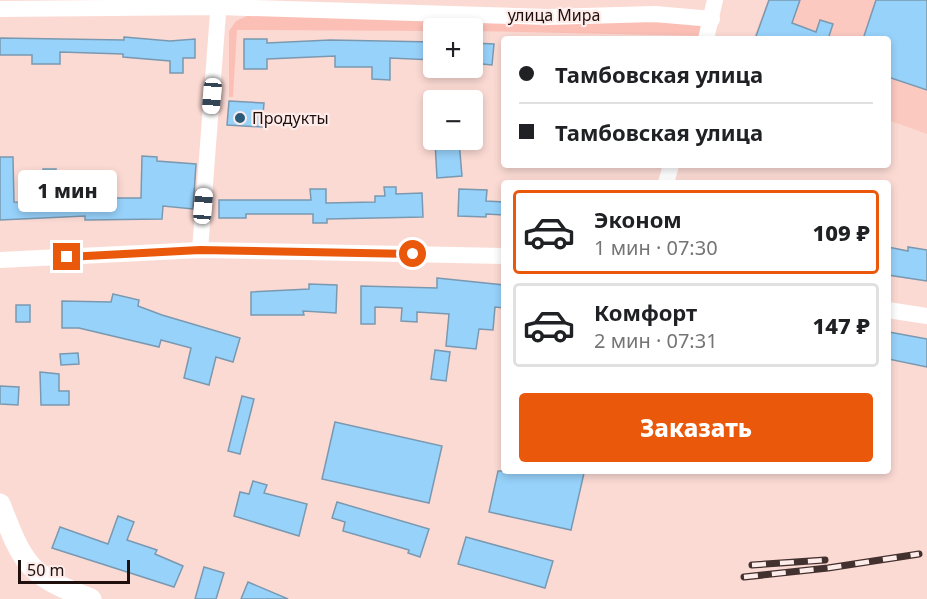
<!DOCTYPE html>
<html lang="ru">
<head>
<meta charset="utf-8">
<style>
  :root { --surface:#fff; --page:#f2f2f2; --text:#202124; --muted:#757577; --line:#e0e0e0; --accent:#ea580c }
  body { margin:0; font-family:"Noto Sans",sans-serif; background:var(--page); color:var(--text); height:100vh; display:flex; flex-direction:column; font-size:22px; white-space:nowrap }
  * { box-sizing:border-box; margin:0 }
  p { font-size:20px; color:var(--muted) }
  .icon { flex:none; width:33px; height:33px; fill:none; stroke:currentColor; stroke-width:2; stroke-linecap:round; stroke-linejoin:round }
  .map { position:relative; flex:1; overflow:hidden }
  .side { position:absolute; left:501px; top:180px; width:390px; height:294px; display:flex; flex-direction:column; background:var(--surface); border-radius:6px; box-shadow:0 3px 9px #0003 }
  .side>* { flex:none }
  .hud { position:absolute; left:501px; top:36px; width:390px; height:132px; border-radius:6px; box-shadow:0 3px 9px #0003; display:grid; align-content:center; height:132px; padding:0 18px; background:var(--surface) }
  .buttons { position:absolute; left:423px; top:18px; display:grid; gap:12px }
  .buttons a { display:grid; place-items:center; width:60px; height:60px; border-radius:6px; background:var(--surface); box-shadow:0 3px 9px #0003; font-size:30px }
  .scale { position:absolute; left:18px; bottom:15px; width:112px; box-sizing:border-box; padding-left:6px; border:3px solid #1f100e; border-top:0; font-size:16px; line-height:21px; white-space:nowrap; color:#1f100e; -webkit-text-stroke:4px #fdece9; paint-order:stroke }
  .end { position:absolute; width:27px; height:27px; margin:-14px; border:8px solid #ea580c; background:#fff; box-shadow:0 0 0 3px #fff }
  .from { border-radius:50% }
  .bubble { position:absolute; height:42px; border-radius:6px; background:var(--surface); box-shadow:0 3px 9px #0003; font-size:20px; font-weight:800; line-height:42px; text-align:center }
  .car { position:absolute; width:18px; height:36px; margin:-18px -9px; border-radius:8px; box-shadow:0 0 4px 2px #0007; background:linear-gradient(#fff 24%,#345 0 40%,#fff 0 76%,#345 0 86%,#fff 0) }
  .hud b { display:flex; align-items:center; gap:21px; height:57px; font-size:22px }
  .hud b+b { border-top:2px solid var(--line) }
  .hud i { width:15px; height:15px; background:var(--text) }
  ul { padding:10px 0 0; list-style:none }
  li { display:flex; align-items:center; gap:18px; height:84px; margin:0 12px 9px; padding:0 6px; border:3px solid var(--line); border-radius:6px }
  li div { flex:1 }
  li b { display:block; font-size:22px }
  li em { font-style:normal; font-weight:800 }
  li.current { border-color:var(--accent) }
  li>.icon { width:54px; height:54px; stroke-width:1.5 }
  .action { display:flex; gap:12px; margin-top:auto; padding:12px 18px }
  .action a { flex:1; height:69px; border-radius:6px; background:var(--accent); color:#fff; font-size:24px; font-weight:800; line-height:69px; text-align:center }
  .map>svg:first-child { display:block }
  .built { fill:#fbc9c0 }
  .green { fill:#fbbfb6 }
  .building { fill:#97d2fb; stroke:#7a99b0; stroke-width:1.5 }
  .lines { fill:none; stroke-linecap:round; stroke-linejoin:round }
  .minor { stroke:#fff; stroke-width:16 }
  .tertiary { stroke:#fff; stroke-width:21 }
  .rail-casing { stroke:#43312f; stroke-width:7 }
  .rail { stroke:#fdece9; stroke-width:4.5; stroke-dasharray:14; stroke-linecap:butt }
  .route { stroke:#ea580c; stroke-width:8 }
  .poi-dot { fill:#2c5a79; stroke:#fdece9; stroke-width:2 }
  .labels { text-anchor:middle; stroke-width:4.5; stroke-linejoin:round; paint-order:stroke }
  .street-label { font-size:16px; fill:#1f100e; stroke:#fdece9 }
  .poi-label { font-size:16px; fill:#1f100e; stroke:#fdece9; text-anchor:start }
</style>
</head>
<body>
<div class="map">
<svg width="927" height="599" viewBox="0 0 927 599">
  <rect width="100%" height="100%" fill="#fcdad4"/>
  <path class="built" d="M768,0h159v134l-39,-14v-81h-135z"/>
  <path class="green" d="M249,15l451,8 3,13 -230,-5 -1,-3h-38l-1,3 -196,-1 -4,67h-4v-66l7,-10z"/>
  <g class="building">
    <path d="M769,0h31l-8,23 24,9 4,-12 13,4 -4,12 3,3h-77z"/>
    <path d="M876,0h51v90l-39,-13v-38h-25z"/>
    <path d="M124,37l46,4 25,-2v19h-12v15h-13v-12l-47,-4v-3l-63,-2v12h-28v-9h-32v-17l124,2z"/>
    <path d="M244,39h23v4l63,-3 104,2v18l-44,-2v22l-18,-1v-12h-37v-11l-68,3v10h-23z"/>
    <path d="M472,43l22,1 -2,21 -20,-2z"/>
    <path d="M229,101l35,2 -2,24 -35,-2z"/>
    <path d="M459,141l3,35 -25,2 -2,-36z"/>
    <path d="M142,156l15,1v4l39,3 -3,45 -30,-3 -1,13 -77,1v-4l-85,4v-63h13l1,45 29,1v-34h13l1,29 28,-1v-10h23v11h33z"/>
    <path d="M384,187h12v7l26,-1 1,24 -96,2v4h-14v-9h-67v4h-27v-18h92l-1,-11h16v14l49,-1v-6h10z"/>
    <path d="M459,189l28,1 -1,11 18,1v13l-18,-1v3l-28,-1z"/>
    <path d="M888,247l20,4v-4l19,3v31l-39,-6z"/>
    <path d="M437,278l67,7v23l-9,-1 -2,23 -14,-1 -3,20 -30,-3 3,-32 -32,-2v10l-16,-1 1,-13 -27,-1v17h-14v-38l76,2z"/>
    <path d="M309,284l28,1 -1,28 -33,-2 1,4h-53v-23l58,-3z"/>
    <path d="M113,294l26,6 -1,6 24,9 78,23 -7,24 -17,-5 -7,28 -25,-7 7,-30 -30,-8 -2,7 -80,-19h-17v-27l49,1z"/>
    <rect x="16" y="305" width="14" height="17"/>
    <path d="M889,332l38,7v28l-39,-8z"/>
    <path d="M435,350l15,2 -4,29 -15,-2z"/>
    <path d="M78,353l1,11 -18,1 -1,-11z"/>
    <path d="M40,372l19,2v17h10v14h-28z"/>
    <path d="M0,386l19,1 -1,18 -18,-1z"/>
    <path d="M242,396l12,3 -14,55 -12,-3z"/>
    <path d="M335,422l107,24 -13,57 -107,-24z"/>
    <path d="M498,471h76l10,2 -13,57 -82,-18z"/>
    <path d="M253,481l14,4 -3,8 43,11 -8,32 -65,-20 6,-24 9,2z"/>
    <path d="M337,502l92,27 -9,28 -12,-4 1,-3 -66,-19 2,-9 -13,-4z"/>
    <path d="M118,516l16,6 -7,18 30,10 -2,4 28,12 -9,21 -122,-39 8,-21 48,17z"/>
    <path d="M466,537l87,24 -8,27 -87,-24z"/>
    <path d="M204,567l20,6 -8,26h-21z"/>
    <path d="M248,582l40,17h-47z"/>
  </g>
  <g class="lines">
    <g class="minor">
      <path d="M0,9l219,-2 328,10 108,-3 57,5"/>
      <path d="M706,39l9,-39"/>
      <path d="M666,183l5,-18"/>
      <path d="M200,250l19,-250"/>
      <path d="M0,260l200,-10 304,6"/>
      <path d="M888,310l39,6"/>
    </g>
    <path class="tertiary" d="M0,504c24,62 28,71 91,95"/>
    <g class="rail-casing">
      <g id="rail">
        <path d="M752,565l73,-5"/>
        <path d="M744,577l84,-9 91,-14"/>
      </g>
    </g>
    <use href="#rail" class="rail"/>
  </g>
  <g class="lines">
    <path class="route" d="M67,257l133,-7 213,4"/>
  </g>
  <circle class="poi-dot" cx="240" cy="118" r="6"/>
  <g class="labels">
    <g class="street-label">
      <text x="554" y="21">улица Мира</text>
    </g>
    <g class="poi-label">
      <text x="252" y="124">Продукты</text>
    </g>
  </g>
</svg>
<div class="buttons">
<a>+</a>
<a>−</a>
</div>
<div class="scale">50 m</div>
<i class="end from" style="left:413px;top:254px"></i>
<i class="end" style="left:67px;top:257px"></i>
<div class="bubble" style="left:18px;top:170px;width:99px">1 мин</div>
<i class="car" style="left:212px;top:96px;rotate:185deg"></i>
<i class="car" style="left:203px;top:206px;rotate:5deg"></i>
<div class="hud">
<b><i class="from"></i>Тамбовская улица</b>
<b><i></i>Тамбовская улица</b>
</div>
<section class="side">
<ul>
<li class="current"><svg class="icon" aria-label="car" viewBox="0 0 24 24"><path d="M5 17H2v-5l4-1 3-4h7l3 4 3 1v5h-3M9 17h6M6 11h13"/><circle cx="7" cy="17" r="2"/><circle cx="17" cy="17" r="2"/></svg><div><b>Эконом</b><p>1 мин · 07:30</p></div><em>109 ₽</em></li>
<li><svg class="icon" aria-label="car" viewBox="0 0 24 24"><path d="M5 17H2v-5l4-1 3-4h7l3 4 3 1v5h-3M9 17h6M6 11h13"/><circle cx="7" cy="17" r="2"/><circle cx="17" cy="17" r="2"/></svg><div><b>Комфорт</b><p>2 мин · 07:31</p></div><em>147 ₽</em></li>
</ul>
<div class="action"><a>Заказать</a></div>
</section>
</div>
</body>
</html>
